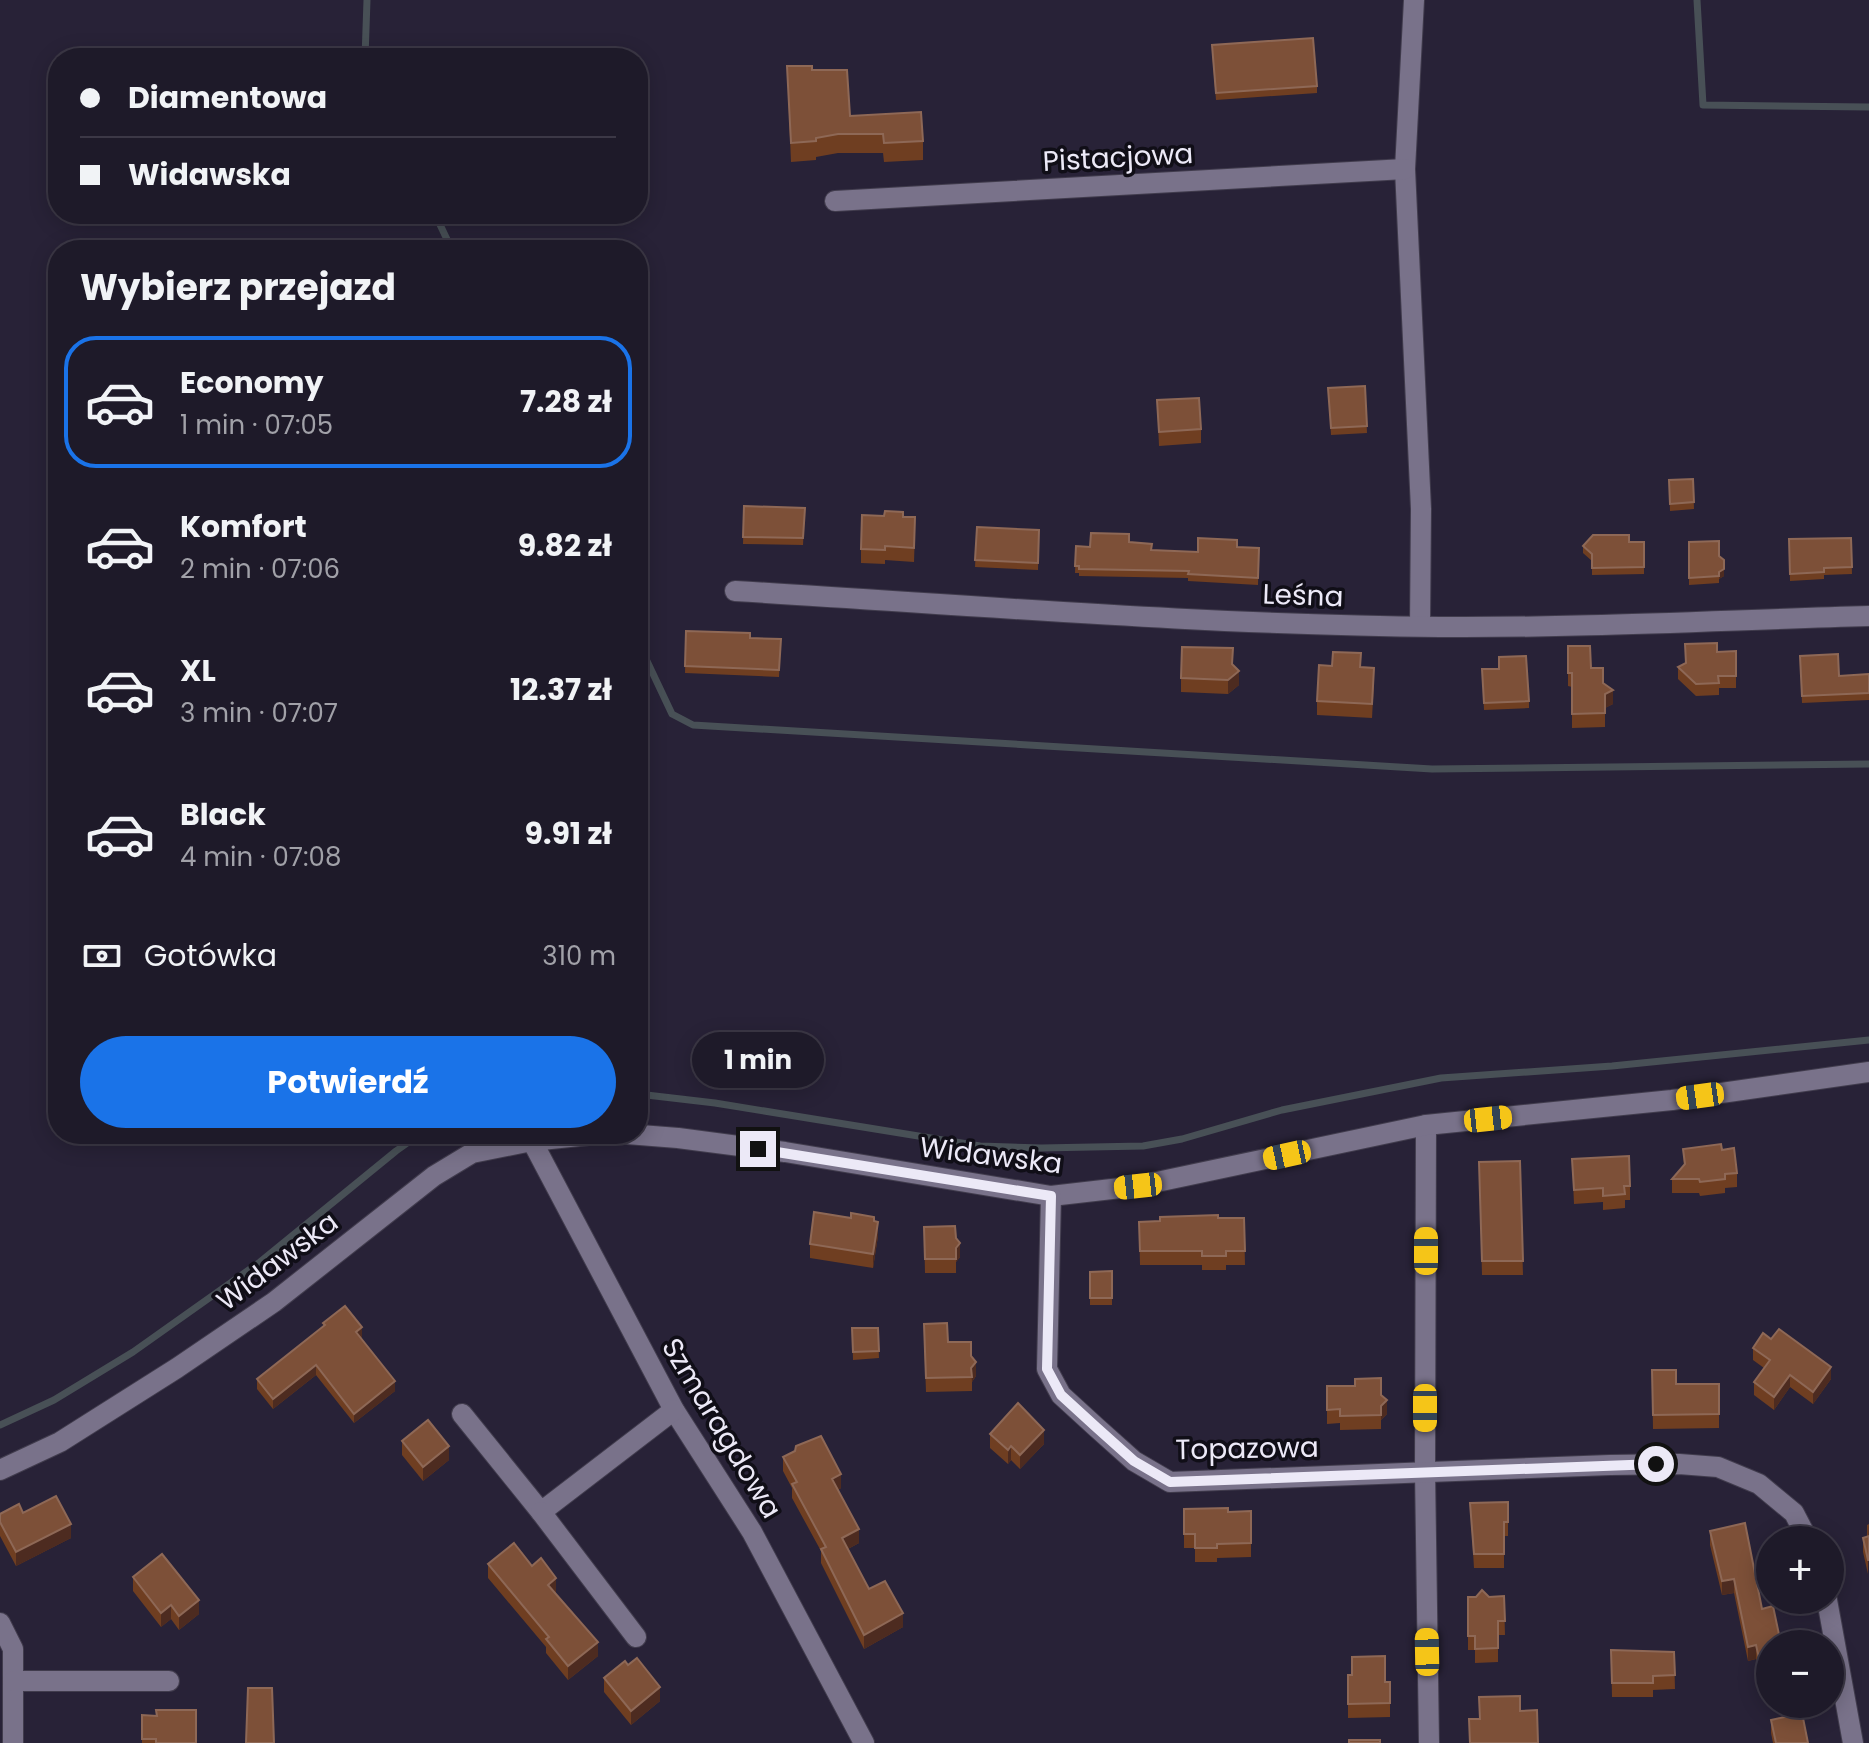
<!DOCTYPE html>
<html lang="pl">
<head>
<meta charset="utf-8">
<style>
  :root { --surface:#1e1a29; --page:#262331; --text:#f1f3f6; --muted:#a1a1a8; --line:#3c3846; --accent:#1a73e8 }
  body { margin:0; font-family:Poppins,sans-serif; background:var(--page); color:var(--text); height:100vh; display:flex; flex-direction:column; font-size:30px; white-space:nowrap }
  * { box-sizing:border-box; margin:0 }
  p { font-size:26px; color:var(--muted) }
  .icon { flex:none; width:44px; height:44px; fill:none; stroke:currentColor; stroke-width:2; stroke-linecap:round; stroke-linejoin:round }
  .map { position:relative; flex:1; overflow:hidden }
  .panel { position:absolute; left:48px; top:240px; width:600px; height:904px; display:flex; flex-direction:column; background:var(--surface); border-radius:32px; box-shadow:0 4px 20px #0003,0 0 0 2px var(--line) }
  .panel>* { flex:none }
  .hud { position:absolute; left:48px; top:48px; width:600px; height:176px; border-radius:32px; box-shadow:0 4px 20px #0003,0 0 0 2px var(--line); display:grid; align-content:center; height:176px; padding:0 32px; background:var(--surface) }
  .fabs { position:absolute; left:1756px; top:1526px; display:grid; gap:16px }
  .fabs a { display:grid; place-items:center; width:88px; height:88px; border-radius:50%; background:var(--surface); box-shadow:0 4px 20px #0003,0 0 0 2px var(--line); font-size:40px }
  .end { position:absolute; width:36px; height:36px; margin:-18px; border:10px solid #ece9f7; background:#111; box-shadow:0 0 0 4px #111 }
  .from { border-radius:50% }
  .bubble { position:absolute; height:56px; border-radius:28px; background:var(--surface); box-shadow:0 4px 20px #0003,0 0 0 2px var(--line); font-size:26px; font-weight:700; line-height:56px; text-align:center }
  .car { position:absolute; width:24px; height:48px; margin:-24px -12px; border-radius:10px; box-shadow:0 0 6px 2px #0007; background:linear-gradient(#f5c518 24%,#345 0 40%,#f5c518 0 76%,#345 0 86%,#f5c518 0) }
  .hud b { display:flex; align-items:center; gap:28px; height:76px; font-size:30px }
  .hud b+b { border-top:2px solid var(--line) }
  .hud i { width:20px; height:20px; background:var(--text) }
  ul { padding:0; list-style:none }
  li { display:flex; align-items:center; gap:24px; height:132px; margin:0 16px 12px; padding:0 16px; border:4px solid transparent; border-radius:32px }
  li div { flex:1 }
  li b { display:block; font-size:30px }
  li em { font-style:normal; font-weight:700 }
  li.current { border-color:var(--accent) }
  li>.icon { width:72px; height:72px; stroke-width:1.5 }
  h2 { padding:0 32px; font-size:36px; line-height:96px }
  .pay { display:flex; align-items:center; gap:20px; height:88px; padding:0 32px; font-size:30px }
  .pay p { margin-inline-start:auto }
  .primary-button { display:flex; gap:16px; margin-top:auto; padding:16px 32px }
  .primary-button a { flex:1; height:92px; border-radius:48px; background:var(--accent); color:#fff; font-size:32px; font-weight:700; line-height:92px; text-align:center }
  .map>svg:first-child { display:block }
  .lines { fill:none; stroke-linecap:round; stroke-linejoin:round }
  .stream { stroke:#485056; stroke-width:7 }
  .minor-casing { stroke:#413c4d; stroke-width:22 }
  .minor { stroke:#79728a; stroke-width:20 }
  .wall { fill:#6f3e21 }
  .shaded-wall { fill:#4d2b20 }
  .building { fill:#7d5038; stroke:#8e6856; stroke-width:2 }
  .route { stroke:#ece9f7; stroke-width:10 }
  .labels { text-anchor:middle; stroke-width:7; stroke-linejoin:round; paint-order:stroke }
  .street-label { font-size:28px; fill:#ece9f7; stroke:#100e17 }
</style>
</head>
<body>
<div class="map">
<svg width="1869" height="1743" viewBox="0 0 1869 1743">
  <rect width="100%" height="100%" fill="#282237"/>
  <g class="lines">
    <g class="stream">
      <path d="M1697,0l6,105 166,2"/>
      <path d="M365,58l2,-58"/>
      <path d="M435,214l17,36"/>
      <path d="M638,642l34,72 21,11 739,44 437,-5"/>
      <path d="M638,1094l77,9 265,43 61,2 102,-2 39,-7 100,-29 159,-32 171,-12 257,-26"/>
      <path d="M0,1425l54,-25 79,-48 127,-90 136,-111 24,-17"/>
    </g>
    <g class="minor-casing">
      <g id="minor">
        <path d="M1414,0l-9,169 16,340 -1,117"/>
        <path d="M835,201l570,-32"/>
        <path d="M735,591c235,14 470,34 705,36 143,1 286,-7 429,-11"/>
        <path d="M1426,1125l-1,346 4,272"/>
        <path d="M627,1134l51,4 107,14 266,44 87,-10 288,-61 246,-25 197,-28"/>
        <path d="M532,1141l142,269 78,122 112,211"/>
        <path d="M1051,1196l-4,173 14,26 35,32 38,34 36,21 440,-17 69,-1 39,3 41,17 35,29 14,27"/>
        <path d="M462,1414l79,98 133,-102"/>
        <path d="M0,1470l60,-28 117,-74 97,-66 160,-126 38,-23 60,-12 66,-7"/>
        <path d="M541,1512l95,125"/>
        <path d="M1827,1600l26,143"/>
        <path d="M0,1623l13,26v94"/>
        <path d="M13,1681h156"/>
      </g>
    </g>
    <use href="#minor" class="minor"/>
  </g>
  <g class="wall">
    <path d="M1212,52l105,34v7l-101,7z"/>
    <path d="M787,66l25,4 38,46 73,25v19l-39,2 -1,-9h-45l-22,4v3l-25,2z"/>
    <path d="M1365,386l2,47 -36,2 -3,-47z"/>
    <path d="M1157,400l44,29v14l-42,3z"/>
    <path d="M1693,479l1,30 -24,2 -1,-31z"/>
    <path d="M744,506l61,2 -2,37 -60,-1z"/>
    <path d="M903,517l12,14 -1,31 -29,-2v4l-24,-1v-14z"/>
    <path d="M977,527l62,3 -1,40 -63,-3z"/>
    <path d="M1851,538l1,36 -28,1v4l-34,2 -1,-42z"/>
    <path d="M1129,542l22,8 47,2 39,-5 22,1 -1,37 -70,-4v-3l-109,-2v-3h-4l1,-27 14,1z"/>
    <path d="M1644,542v32l-52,1v-14l-9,-8v-7z"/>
    <path d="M1689,542l30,14 5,20 -5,3v4l-30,2z"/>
    <path d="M686,631l64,7 31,1 -2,38 -94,-4z"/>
    <path d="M1685,644l32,8 19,-1v37h-17v7l-23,1 -18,-17v-12l8,-4z"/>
    <path d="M1568,646l35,37 10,21 -8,4v19l-33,1v-41l-4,-1z"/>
    <path d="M1800,656l39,20 30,-2v26l-67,3z"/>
    <path d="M1233,665l6,20 -11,9 -47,-2v-14z"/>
    <path d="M1361,667l13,15 -2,36 -55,-3v-14z"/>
    <path d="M1482,669l47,32v7l-45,2z"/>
    <path d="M1683,1149l39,1 15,23v14l-12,1v5l-25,3 -1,-3h-27v-14l12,-13z"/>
    <path d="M1572,1159l58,27v14h-5v8l-22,2v-8l-29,2z"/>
    <path d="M1520,1161l3,114h-41l-3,-113z"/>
    <path d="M1244,1218l1,47h-19v5h-24v-5h-62l-1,-43z"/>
    <path d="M874,1221l4,15 -5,32 -63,-10v-14z"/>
    <path d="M924,1227l32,11 4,19 -4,5v11h-31z"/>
    <path d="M1112,1271v34h-22v-33z"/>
    <path d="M323,1323l39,14 -1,1 34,53 -41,32 -38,-48 -43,34 -16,-20v-10l66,-52z"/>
    <path d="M852,1328h26l1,30 -26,2z"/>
    <path d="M924,1338l24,4 23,14 5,20 -4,6v9l-46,1z"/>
    <path d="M1753,1348l78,31 -18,25 -23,-17 -16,23 -20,-15v-13l10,-14 -11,-8z"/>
    <path d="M1652,1370l24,14h43v44l-66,1z"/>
    <path d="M1327,1386l60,28 -6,6v9l-41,1v-7l-13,1z"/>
    <path d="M990,1434l54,10 -24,25 -9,-9 -3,4 -18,-16z"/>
    <path d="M402,1441l47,19 -26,21 -21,-26z"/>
    <path d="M783,1457l58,31 -3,2 21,53 -11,6 21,40 34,38 -39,22 -43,-86v-12l-29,-53v-10l-9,-17z"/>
    <path d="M1508,1502v34h-4v32h-30l-4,-65z"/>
    <path d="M1184,1509l44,3 23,-1v46l-34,1v4h-22v-14h-11z"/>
    <path d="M23,1513l48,25 -55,28 -16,-30v-22z"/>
    <path d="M1869,1524l-1,50 -5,-22v-14l4,-1v-12z"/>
    <path d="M1710,1531l52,78 -3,63 -3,-13 -8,2 -14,-68 -12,2 -12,-50z"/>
    <path d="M488,1564l44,2 24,26 -1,1 43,63 -30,24 -22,-27v-6l-58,-69z"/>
    <path d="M133,1577l66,37 -20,16 -8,-11 -10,8 -28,-36z"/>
    <path d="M1504,1596l1,39h-7v27l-23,1v-13h-7v-53z"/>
    <path d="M1611,1650l63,2 1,37 -22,1v7h-41z"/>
    <path d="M628,1665l32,36 -29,24 -27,-33v-14z"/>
    <path d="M1348,1675l42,7v35l-42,1z"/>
    <path d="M142,1715l54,28h-54z"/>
    <path d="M1771,1720l37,23h-35l-2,-10z"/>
  </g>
  <g class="shaded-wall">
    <path d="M1724,569v7l-5,3v-7z"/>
    <path d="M1239,671v14l-11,9v-14z"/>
    <path d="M1613,690v14l-8,4v-14z"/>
    <path d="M878,1222v14l-5,32v-14z"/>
    <path d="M960,1243v14l-4,5v-14z"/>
    <path d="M362,1327v10l-6,5v-10z"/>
    <path d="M976,1362v14l-4,6 -1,-14z"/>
    <path d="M316,1365v10l-43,34v-10z"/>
    <path d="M1831,1367v12l-18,25v-12z"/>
    <path d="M1790,1375v12l-16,23v-13z"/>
    <path d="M395,1381v10l-41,32v-9z"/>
    <path d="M1387,1400v14l-6,6v-14z"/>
    <path d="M1044,1430v14l-24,25v-14z"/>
    <path d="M449,1446v14l-26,21v-14z"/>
    <path d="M1011,1446v14l-3,4v-14z"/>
    <path d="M841,1474v14l-9,5v-14z"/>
    <path d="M71,1524v14l-55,28v-14z"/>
    <path d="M859,1529v14l-17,9v-14z"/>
    <path d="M556,1578v14l-8,7v-14z"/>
    <path d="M1734,1579v14l-12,2v-14z"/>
    <path d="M199,1600v14l-20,16v-14z"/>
    <path d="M171,1605v14l-10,8v-14z"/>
    <path d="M903,1613v14l-39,22v-14z"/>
    <path d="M598,1642v14l-30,24v-14z"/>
    <path d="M1756,1645v14l-8,2v-14z"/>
    <path d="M1770,1656v14l-11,2v-14z"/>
    <path d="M660,1687v14l-29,24v-14z"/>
  </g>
  <g class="building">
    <path d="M1313,38l4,48 -101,7 -4,-48z"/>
    <path d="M787,66h25v4h35l3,46 71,-4 2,29 -39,2 -1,-9h-45l-22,4v3l-25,2z"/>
    <path d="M1365,386l2,40 -36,2 -3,-40z"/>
    <path d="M1199,398l2,31 -42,3 -2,-32z"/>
    <path d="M1693,479l1,23 -24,2 -1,-24z"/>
    <path d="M744,506l61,2 -2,30 -60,-1z"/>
    <path d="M885,511l18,1v5h12l-1,31 -29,-2v4l-24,-1 1,-34 22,1z"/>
    <path d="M977,527l62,3 -1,33 -63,-3z"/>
    <path d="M1091,533l38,1v8l23,2 -1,6 47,2v-14l39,2v7l22,1 -1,30 -70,-4 1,-3 -110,-2v-3h-4l1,-20 14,1z"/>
    <path d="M1593,535h36v7h15v25l-52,1v-14l-9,-8z"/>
    <path d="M1851,538l1,29 -28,1v4l-34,2 -1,-35z"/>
    <path d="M1719,541v15l5,4v9l-5,3v4l-30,2v-36z"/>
    <path d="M686,631l64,2v5l31,1 -2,31 -94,-4z"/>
    <path d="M1717,643v9l19,-1v25h-18l1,7 -23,1 -18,-17 8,-4 -1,-19z"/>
    <path d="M1568,646h22l1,22h12v15l10,7 -8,4v19l-33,1v-41h-4z"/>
    <path d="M1182,647l51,1 -1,16 7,7 -11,9 -47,-2z"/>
    <path d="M1333,652l28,1 -1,14 14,1 -2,36 -55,-3 2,-36 13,1z"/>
    <path d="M1838,654l1,22 30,-2v19l-67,3 -2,-40z"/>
    <path d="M1526,656l3,45 -45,2 -2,-34h17v-12z"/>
    <path d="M1721,1144l1,6 12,-2 3,25 -12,1v5l-25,3 -1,-3h-27l13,-15 -2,-15z"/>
    <path d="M1629,1156l1,30h-6l1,8 -22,2v-8l-29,2 -2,-31z"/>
    <path d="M1520,1161l3,100h-41l-3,-99z"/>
    <path d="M814,1212l37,6v-5l23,4v4l4,1 -5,32 -63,-10z"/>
    <path d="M1218,1215v3h26l1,33h-19v5h-24v-5h-62l-1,-29 21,-1v-4z"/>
    <path d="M955,1226l1,12 4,5 -4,5v11h-31l-1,-32z"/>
    <path d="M1112,1271v27h-22v-26z"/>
    <path d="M345,1306l17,21 -6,5 39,49 -41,33 -38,-49 -43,34 -16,-20 68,-54 -2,-2z"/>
    <path d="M947,1323l1,19h23v14l5,6 -5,6 1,9 -46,1 -2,-54z"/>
    <path d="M852,1328h26l1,23 -26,1z"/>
    <path d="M1779,1329l52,38 -18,25 -23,-17 -16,22 -20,-15 16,-22 -17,-12 10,-15 8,6z"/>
    <path d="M1652,1370h24v14h43v30l-66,1z"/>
    <path d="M1381,1378v17l6,5 -6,6v9l-41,1v-7l-13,1v-24h28v-7z"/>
    <path d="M1018,1403l26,27 -24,25 -9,-9 -3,4 -18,-16z"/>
    <path d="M428,1420l21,26 -26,21 -21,-26z"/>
    <path d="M821,1436l20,38 -9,5 27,50 -17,9 27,51 16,-8 18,32 -39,22 -43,-86 5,-2 -34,-63 5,-2 -14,-25 12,-6 1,-5z"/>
    <path d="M56,1496l15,28 -55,28 -16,-30v-8l19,-10 4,9z"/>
    <path d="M1508,1502v20h-4v32h-30l-4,-51z"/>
    <path d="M1228,1508v4l23,-1v32l-34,1v4h-22v-14h-11v-25z"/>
    <path d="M1745,1523l17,86 11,-3 8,38h-11v12l-11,2 -3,-13 -8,2 -14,-68 -12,2 -12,-50z"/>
    <path d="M1869,1536v24h-1l-5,-22z"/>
    <path d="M514,1543l18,23 9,-8 15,20 -8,7 50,57 -30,24 -22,-27 3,-2 -61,-73z"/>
    <path d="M162,1554l37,46 -20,16 -8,-11 -10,8 -28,-36z"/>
    <path d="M1482,1590l7,7 15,-1 1,25h-7v27l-23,1v-13h-7v-39h8z"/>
    <path d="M1611,1650l63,2 1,23 -22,1v7h-41z"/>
    <path d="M1385,1656v26h5v21l-42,1v-29h4v-18z"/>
    <path d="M637,1658l23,29 -29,24 -27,-33 21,-17 3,4z"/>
    <path d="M248,1688h24l2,55h-28z"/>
    <path d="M1520,1696v15l17,-1 1,33h-68l-1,-24h11l-1,-22z"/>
    <path d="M156,1710h40v33h-40v-4h-14v-24l15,1z"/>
    <path d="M1802,1713l6,30h-32l-5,-23z"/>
    <rect x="1349" y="1740" width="31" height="3"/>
  </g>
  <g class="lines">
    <path class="route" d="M758,1149l293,47 -4,173 14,26 35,32 38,34 36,21 486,-18"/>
  </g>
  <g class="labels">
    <g class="street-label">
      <text transform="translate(1118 157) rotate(-3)" y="10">Pistacjowa</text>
      <text transform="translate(1303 595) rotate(2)" y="10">Leśna</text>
      <text transform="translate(991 1155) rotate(7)" y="10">Widawska</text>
      <text transform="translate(277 1261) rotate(-37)" y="10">Widawska</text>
      <text transform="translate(722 1428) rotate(59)" y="10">Szmaragdowa</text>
      <text transform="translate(1247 1448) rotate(-1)" y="10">Topazowa</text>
    </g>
  </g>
</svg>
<div class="fabs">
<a>+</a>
<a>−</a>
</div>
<i class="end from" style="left:1656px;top:1464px"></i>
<i class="end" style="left:758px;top:1149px"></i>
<div class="bubble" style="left:692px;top:1032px;width:132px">1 min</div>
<i class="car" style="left:1700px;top:1096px;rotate:262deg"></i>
<i class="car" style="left:1488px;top:1119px;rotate:84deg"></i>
<i class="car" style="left:1287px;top:1155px;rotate:258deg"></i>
<i class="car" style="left:1138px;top:1186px;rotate:264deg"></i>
<i class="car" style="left:1426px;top:1251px;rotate:0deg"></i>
<i class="car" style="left:1425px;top:1408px;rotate:180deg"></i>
<i class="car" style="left:1427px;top:1652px;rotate:359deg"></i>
<div class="hud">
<b><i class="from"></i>Diamentowa</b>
<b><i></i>Widawska</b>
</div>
<section class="panel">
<h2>Wybierz przejazd</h2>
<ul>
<li class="current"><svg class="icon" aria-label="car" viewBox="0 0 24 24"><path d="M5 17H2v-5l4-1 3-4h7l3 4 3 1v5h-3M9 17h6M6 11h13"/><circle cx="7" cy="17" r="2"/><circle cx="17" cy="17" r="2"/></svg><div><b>Economy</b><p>1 min · 07:05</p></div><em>7.28 zł</em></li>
<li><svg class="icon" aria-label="car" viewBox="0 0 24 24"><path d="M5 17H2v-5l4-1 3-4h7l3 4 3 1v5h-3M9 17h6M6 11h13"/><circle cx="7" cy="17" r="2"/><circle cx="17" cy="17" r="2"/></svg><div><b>Komfort</b><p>2 min · 07:06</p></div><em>9.82 zł</em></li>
<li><svg class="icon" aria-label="car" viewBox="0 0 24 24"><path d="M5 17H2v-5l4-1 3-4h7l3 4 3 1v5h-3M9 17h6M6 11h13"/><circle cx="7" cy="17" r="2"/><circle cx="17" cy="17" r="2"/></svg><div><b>XL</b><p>3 min · 07:07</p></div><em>12.37 zł</em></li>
<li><svg class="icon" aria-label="car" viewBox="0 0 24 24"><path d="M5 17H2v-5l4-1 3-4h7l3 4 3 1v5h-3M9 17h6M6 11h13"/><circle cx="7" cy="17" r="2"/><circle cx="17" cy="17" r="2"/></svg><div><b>Black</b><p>4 min · 07:08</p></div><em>9.91 zł</em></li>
</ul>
<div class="pay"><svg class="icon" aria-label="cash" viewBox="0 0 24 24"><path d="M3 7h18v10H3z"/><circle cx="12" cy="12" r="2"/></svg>Gotówka<p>310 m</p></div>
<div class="primary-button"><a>Potwierdź</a></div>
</section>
</div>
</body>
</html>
